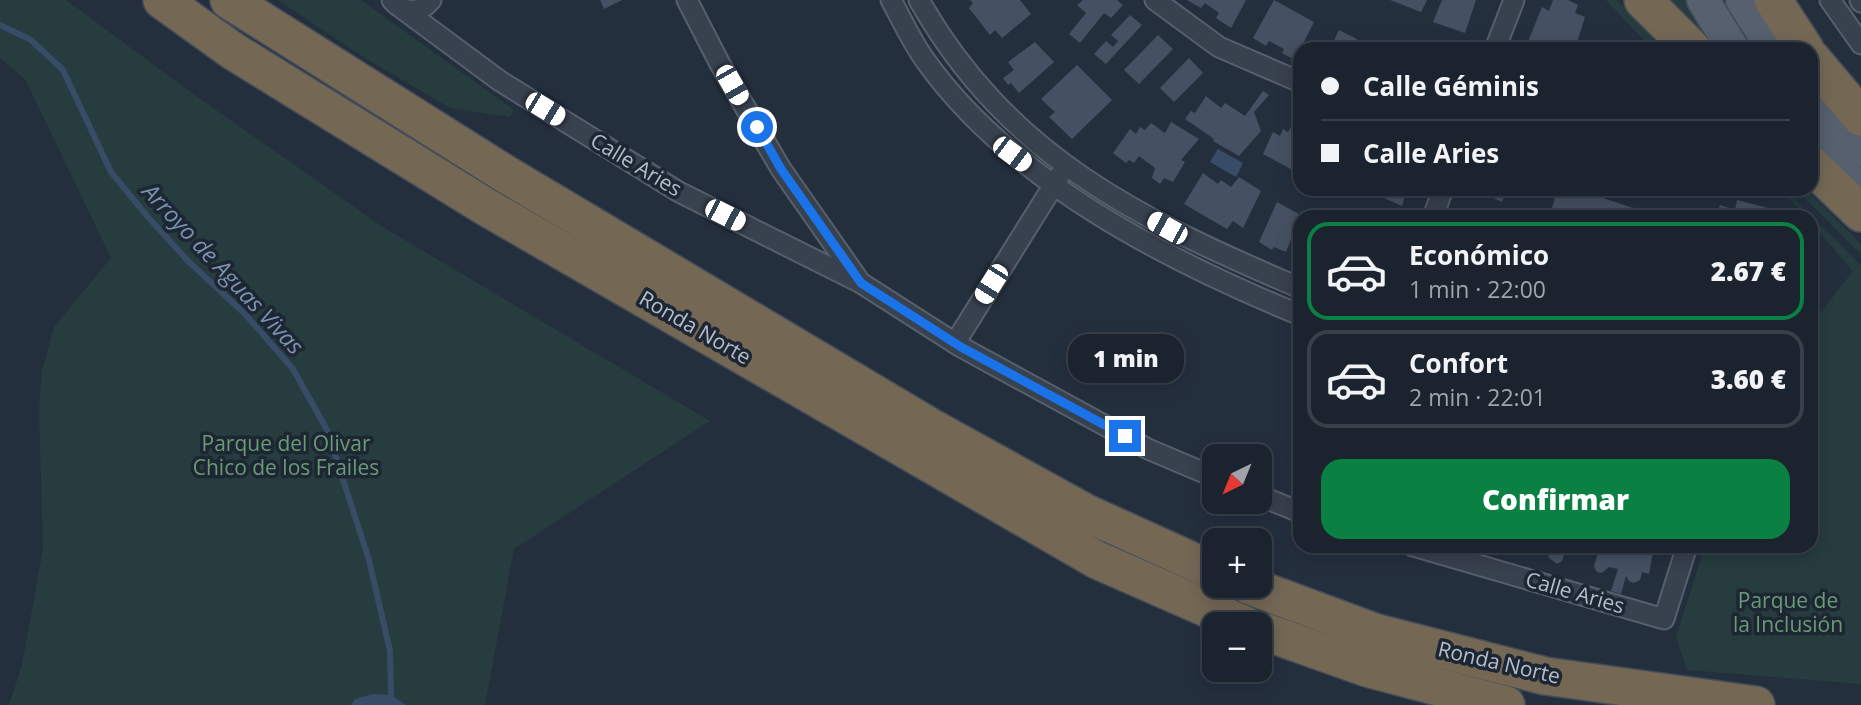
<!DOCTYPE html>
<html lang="es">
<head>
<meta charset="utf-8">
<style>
  :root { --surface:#1b232e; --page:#282f3a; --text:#f1f3f6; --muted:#a0a4aa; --line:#39404a; --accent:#0b8043 }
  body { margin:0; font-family:"Open Sans",sans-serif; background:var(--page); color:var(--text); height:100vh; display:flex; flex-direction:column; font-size:26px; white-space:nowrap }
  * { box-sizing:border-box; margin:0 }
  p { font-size:23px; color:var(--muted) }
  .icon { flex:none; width:38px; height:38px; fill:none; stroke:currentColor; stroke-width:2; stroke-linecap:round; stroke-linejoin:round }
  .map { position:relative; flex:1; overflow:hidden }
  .details { position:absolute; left:1293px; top:210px; width:525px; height:343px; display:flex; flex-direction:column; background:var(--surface); border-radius:21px; box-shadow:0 4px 18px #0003,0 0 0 2px var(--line) }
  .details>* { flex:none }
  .banner { position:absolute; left:1293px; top:42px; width:525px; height:154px; border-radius:21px; box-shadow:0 4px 18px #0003,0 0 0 2px var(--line); display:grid; align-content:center; height:154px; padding:0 28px; background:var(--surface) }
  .needle { width:46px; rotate:223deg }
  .fabs { position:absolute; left:1202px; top:444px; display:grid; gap:14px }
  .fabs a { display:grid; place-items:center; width:70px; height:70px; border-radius:14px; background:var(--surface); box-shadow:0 4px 18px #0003,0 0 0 2px var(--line); font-size:35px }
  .end { position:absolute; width:32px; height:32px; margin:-16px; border:9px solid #1a73e8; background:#fff; box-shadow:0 0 0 4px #fff }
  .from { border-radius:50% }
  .bubble { position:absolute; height:49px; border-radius:21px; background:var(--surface); box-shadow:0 4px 18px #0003,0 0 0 2px var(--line); font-size:23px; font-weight:800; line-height:49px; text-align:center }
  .car { position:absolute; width:21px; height:42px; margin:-21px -10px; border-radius:9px; box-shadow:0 0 5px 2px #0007; background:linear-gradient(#fff 24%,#345 0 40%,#fff 0 76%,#345 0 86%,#fff 0) }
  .banner b { display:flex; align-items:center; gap:24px; height:66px; font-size:26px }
  .banner b+b { border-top:2px solid var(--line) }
  .banner i { width:18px; height:18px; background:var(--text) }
  ul { padding:12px 0 0; list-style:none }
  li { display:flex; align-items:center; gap:21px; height:98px; margin:0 14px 10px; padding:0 14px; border:4px solid var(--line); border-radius:21px }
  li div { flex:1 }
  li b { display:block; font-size:26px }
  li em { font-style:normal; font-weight:800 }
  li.selected { border-color:var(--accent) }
  li>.icon { width:63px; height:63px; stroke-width:1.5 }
  .button { display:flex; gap:14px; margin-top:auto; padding:14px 28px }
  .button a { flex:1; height:80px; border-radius:21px; background:var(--accent); color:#fff; font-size:28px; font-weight:800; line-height:80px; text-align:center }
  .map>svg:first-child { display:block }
  .green { fill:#263c3f }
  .water { fill:#394c67 }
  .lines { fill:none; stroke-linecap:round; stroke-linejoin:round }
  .stream { stroke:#394c67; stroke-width:6 }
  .building { fill:#455162 }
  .street-casing { stroke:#565f6c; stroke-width:23 }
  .primary-casing { stroke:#414a57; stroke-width:35 }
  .highway-casing { stroke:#434c59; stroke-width:40 }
  .street { stroke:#38414e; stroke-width:19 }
  .primary { stroke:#56606e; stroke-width:32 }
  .highway { stroke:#746855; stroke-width:37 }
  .route { stroke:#1a73e8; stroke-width:9 }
  .labels { text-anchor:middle; stroke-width:7; stroke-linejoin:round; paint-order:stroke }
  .street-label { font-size:21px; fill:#b4bcc9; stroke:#1d2633 }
  .park-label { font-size:21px; fill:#6b9a76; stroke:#1d2633 }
  .water-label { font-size:23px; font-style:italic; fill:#7c92b1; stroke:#1d2633 }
</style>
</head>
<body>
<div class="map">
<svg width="1861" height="705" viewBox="0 0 1861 705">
  <rect width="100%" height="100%" fill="#242f3e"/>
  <g class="green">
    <path d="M0,0h66l126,93 191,134 327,194 -196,128 -29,156h-476l13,-40 21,-116 -4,-139 3,-39 12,-44 57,-69 -86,-179 -25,-21z"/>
    <path d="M278,0h83l153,110 -4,7 -60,-9 -85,-50z"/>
    <path d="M1606,0h11l46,49h-11z"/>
    <path d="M1662,0h29l26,49h-4l-7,-6z"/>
    <path d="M1781,189h3l77,76v419l-174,-14 -11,-33 29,-91h106v-221l42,-54 -42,-48v-6h-5z"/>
    <path d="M1796,189h9l56,55v10z"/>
  </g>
  <g class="water">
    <path d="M1218,149l25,14 -7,14 -26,-15z"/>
    <path d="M373,694l18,1 15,10h-55l4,-6z"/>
  </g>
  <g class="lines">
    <path class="stream" d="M0,25l31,15 32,30 48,102 36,44 41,45 57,53 48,55 34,61 42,130 21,91 1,44"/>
  </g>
  <g class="building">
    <path d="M600,0h22l-18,9z"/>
    <path d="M970,0h50l11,14 -29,24 -7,-8 -5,5 -21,-27 4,-5z"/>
    <path d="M1083,0h34l6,5 -12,13 -7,-5 -24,30 -11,-9 17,-21 -9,-8z"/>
    <path d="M1187,0h59l-15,28 -15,-10 3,-5 -14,-10 -4,5z"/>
    <path d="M1274,0l40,22 -19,38 -13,-7 2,-4 -15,-8 -3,5 -13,-8z"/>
    <path d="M1390,0h37l-6,12z"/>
    <path d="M1442,0h34l-11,33 -32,-11z"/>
    <path d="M1553,0h15l10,5 -3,8 10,4 -10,32h-50l17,-42 7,4z"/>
    <path d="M1130,15l12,10 -36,39 -12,-10 12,-13 7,6 5,-6 -7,-6z"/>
    <path d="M1339,30l18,9 -3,7 6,3h-30z"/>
    <path d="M1158,35l15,14 -34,35 -15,-14z"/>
    <path d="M1035,42l19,20 -35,31 -8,-10 -3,2 -5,-7 11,-8 -6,-8z"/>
    <path d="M1189,58l14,15 -29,29 -14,-14z"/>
    <path d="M1077,65l35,35 -40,39 -23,-22 6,-5 -14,-13z"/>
    <path d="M1263,91l6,4 -15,17 7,19 -22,25 -26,-15 1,-2 -29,-20 6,-8 4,2 11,-17 15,12 4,-5 20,13z"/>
    <path d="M1294,121l6,3v50l-37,-20 10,-22 7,4 3,-7 5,3z"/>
    <path d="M1171,122l28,17 -18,21 4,2 -12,20 -9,-4 -4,6 -8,-6 3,-10 -16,-12 -5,7 -5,-3 -3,3 -13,-10 17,-24 6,5 4,-7 5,3 6,-7 14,10z"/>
    <path d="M1203,173l15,11 3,-4 10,7 8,-10 22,14 -18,37 -10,-7 -6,8 -43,-25z"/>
    <path d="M1364,189h43l-5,17z"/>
    <path d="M1481,189h39l-4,8 -10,-5 -4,10 -22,-10z"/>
    <path d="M1558,189h17l86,28h-112z"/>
    <path d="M1737,200l31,8 -3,9h-49l4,-12 15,5z"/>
    <path d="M1277,202l27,15h-4l-14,35 -12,-5 -2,3 -13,-8z"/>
    <path d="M1470,209l21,8h-24z"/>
    <path d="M1516,546h51l-5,15 -5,3 -9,-7 2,-4 -20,-6 -6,7 -4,-2z"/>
    <path d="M1600,546h54l-5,28 -7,-2 -2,8 -6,3 -5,-2 -3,-5 -5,18 -10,-3 7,-22 -9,-2 -7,6 -5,-1 -3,-6z"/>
  </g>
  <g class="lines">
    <g class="street-casing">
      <g id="street">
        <path d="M392,0c12,14 28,14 39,0"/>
        <path d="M687,0l33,64 61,105 77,110"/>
        <path d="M891,0c11,20 21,42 34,60 86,121 241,200 375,255"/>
        <path d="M919,0c89,157 222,220 381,288"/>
        <path d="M1155,0l64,47 81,35"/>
        <path d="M1830,0l31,44"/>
        <path d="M1860,0l1,2"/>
        <path d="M404,10l96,71 179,111 182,91 100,64 187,102 66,28"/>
        <path d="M1495,49l19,-49"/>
        <path d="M1433,217l10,-28"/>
        <path d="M955,343l105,-168"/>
        <path d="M1260,496l40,16"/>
        <path d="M1413,546l251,73 23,-73"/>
      </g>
    </g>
    <g class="primary-casing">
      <g id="primary">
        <path d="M1703,0l30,49"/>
        <path d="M1742,0l31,49"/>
        <path d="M1811,97l50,54"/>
        <path d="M1811,140l38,39"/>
      </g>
    </g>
    <g class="highway-casing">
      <g id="highway">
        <path d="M162,0l71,51 253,156 611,353 148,65"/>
        <path d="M229,0l278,175 425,253 154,85 128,58"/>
        <path d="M1643,0l49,49"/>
        <path d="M1773,0l32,49"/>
        <path d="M1811,58l50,59"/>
        <path d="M1811,165l50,48"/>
        <path d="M1250,586l127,47 168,43 211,29"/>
        <path d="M1260,630l107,38 139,37"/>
      </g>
    </g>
    <use href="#street" class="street"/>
    <use href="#primary" class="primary"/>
    <use href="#highway" class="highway"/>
  </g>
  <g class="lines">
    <path class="route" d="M757,127l24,42 80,114 100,64 164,89"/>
  </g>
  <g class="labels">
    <g class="street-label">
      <text transform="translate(636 165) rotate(31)" y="7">Calle Aries</text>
      <text transform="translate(695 328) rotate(30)" y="7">Ronda Norte</text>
      <text transform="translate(1575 593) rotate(16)" y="7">Calle Aries</text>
      <text transform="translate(1499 663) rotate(13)" y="7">Ronda Norte</text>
    </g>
    <g class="park-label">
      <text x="286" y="451">Parque del Olivar<tspan x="286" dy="24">Chico de los Frailes</tspan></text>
      <text x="1788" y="608">Parque de<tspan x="1788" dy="24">la Inclusión</tspan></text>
    </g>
    <g class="water-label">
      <text transform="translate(223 269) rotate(47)" y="8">Arroyo de Aguas Vivas</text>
    </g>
  </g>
</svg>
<div class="fabs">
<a><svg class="needle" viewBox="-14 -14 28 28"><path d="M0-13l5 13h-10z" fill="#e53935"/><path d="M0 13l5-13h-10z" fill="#a0a4aa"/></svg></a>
<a>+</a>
<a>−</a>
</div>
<i class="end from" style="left:757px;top:127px"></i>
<i class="end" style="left:1125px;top:436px"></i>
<div class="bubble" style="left:1068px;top:334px;width:116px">1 min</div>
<i class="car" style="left:732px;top:85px;rotate:150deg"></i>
<i class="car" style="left:545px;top:109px;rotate:121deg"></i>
<i class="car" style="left:1012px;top:154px;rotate:127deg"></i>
<i class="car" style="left:725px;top:215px;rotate:117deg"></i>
<i class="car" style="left:1167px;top:228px;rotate:299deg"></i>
<i class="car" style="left:991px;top:284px;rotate:212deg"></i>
<div class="banner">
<b><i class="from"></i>Calle Géminis</b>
<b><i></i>Calle Aries</b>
</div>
<section class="details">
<ul>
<li class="selected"><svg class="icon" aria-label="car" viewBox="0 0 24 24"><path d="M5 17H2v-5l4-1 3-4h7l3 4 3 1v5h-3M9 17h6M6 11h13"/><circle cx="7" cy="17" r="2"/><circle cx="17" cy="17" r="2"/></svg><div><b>Económico</b><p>1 min · 22:00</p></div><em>2.67 €</em></li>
<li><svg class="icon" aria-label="car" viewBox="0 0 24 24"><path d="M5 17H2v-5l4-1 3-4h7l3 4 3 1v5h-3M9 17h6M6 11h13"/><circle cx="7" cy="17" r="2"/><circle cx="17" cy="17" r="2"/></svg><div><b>Confort</b><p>2 min · 22:01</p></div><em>3.60 €</em></li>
</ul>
<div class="button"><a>Confirmar</a></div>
</section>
</div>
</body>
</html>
